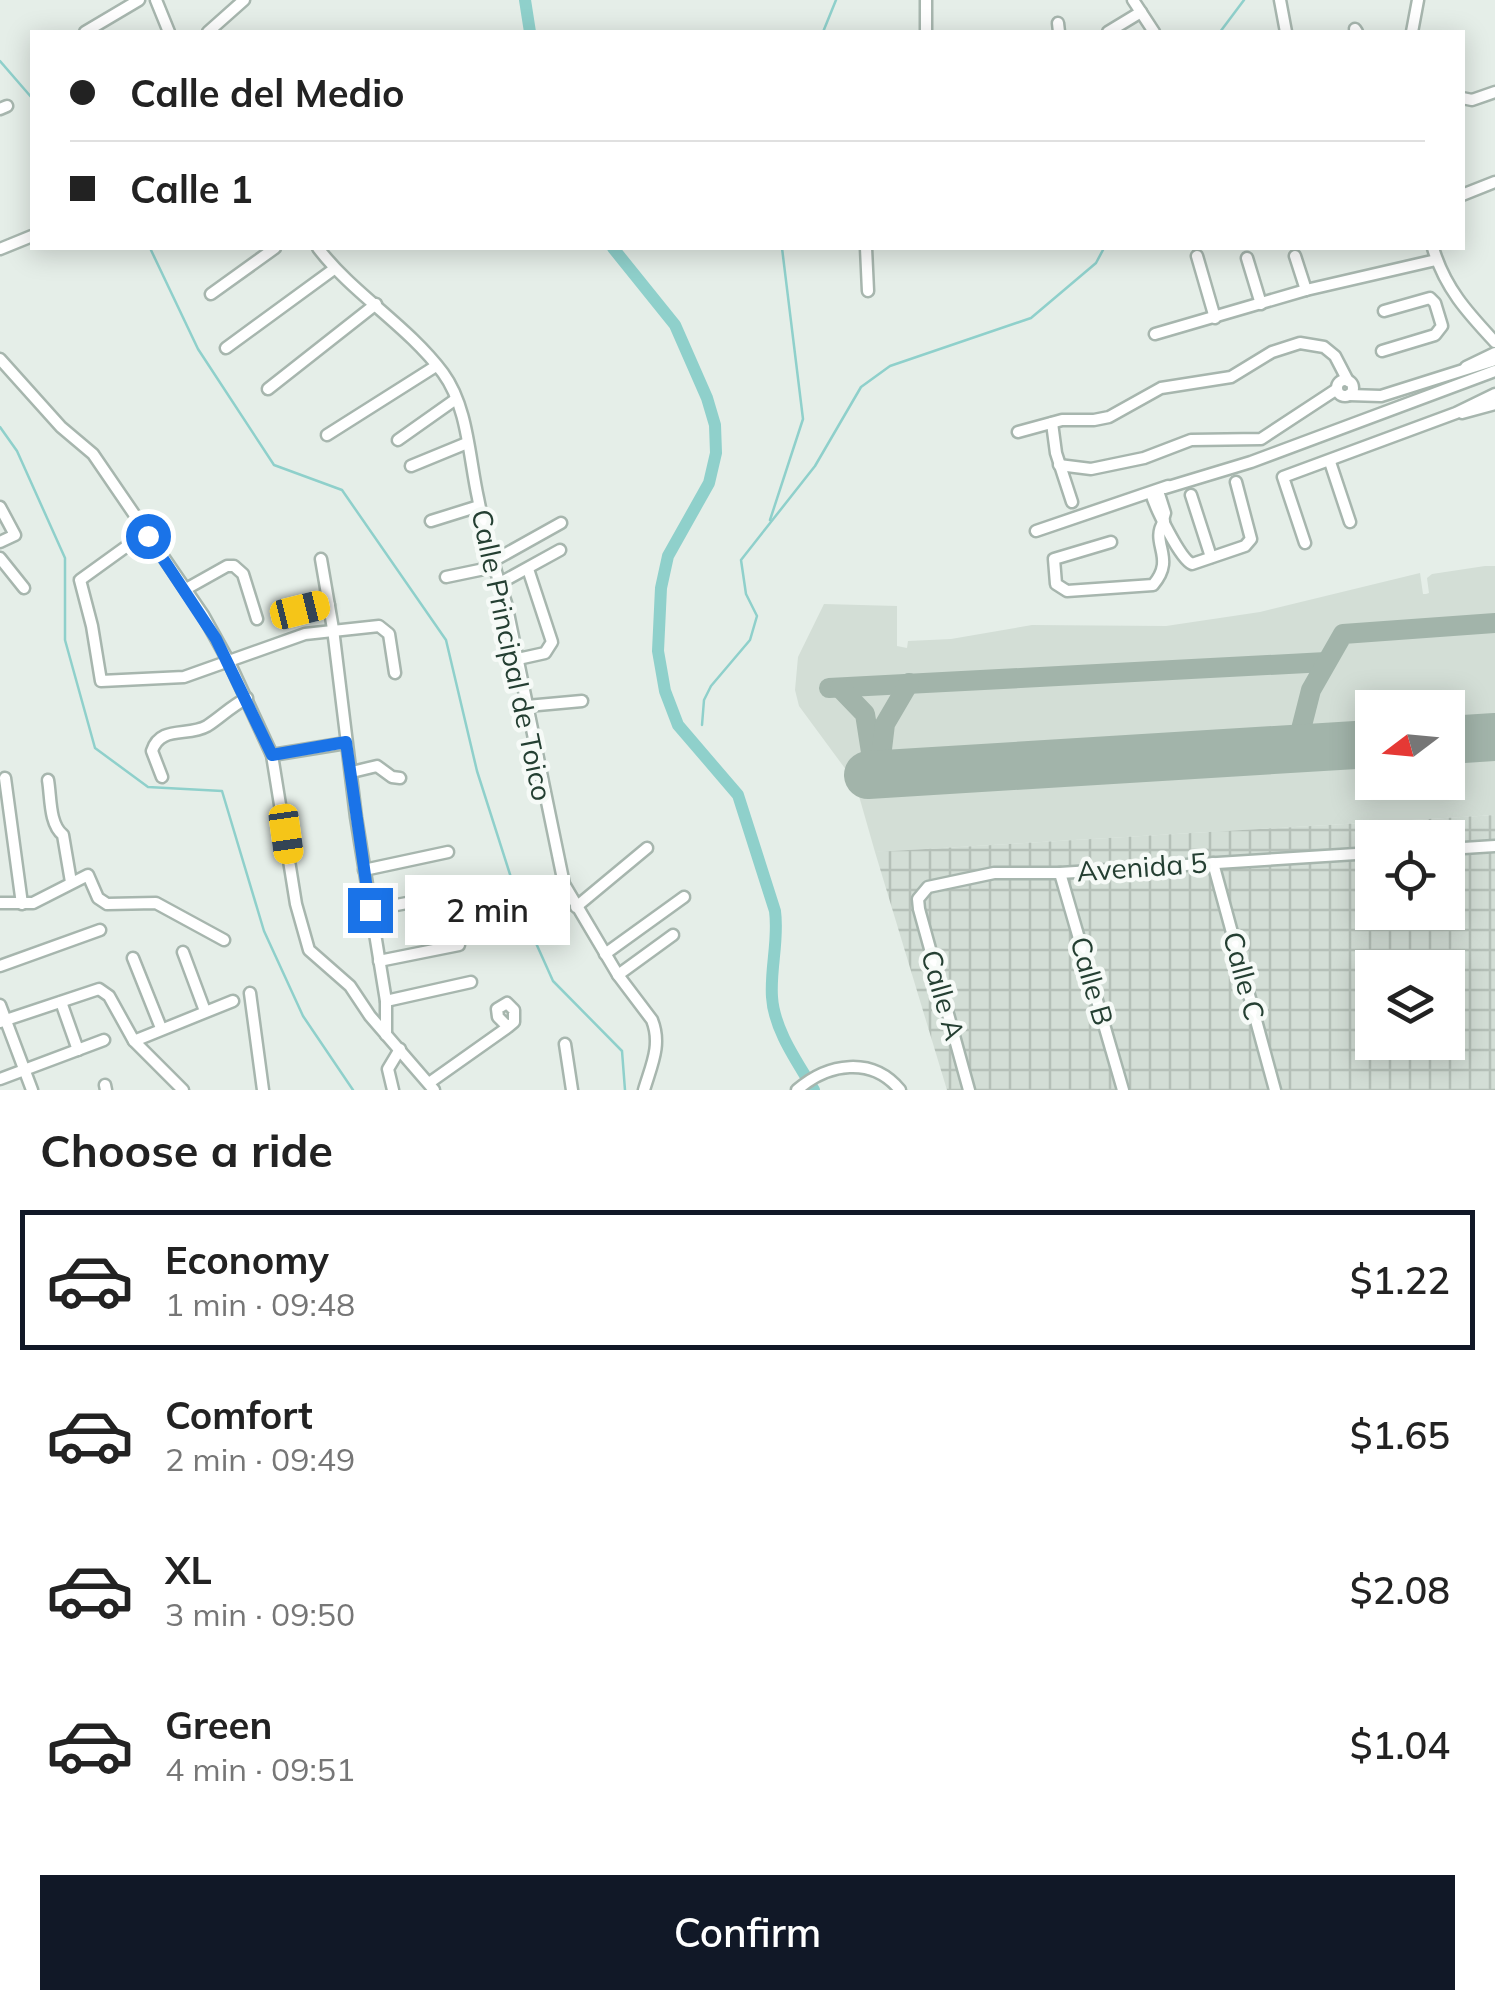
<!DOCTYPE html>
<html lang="en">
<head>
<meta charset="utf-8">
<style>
  :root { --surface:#fff; --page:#f2f2f2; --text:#222; --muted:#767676; --line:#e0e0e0; --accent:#111827 }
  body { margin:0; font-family:Mulish,sans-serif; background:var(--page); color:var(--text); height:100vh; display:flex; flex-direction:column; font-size:38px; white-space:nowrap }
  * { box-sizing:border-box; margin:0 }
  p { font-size:32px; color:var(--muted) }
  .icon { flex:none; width:55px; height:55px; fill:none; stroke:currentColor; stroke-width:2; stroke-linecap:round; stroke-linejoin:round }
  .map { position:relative; height:1090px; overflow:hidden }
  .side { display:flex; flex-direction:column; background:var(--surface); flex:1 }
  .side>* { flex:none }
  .hud { position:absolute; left:30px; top:30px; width:1435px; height:220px; border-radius:0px; box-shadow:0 5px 25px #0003; display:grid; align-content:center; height:220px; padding:0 40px; background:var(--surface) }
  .needle { width:65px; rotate:254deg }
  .fabs { position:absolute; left:1355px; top:690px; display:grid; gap:20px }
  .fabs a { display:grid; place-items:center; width:110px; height:110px; border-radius:0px; background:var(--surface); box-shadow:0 5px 25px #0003; font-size:50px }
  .end { position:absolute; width:45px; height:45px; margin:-22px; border:12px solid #1a73e8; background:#fff; box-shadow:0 0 0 5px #fff }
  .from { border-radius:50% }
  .bubble { position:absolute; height:70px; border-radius:0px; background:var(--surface); box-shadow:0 5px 25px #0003; font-size:32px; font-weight:600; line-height:70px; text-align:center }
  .car { position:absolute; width:30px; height:60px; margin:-30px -15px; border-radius:12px; box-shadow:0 0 8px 2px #0007; background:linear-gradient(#f5c518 24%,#345 0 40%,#f5c518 0 76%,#345 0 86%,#f5c518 0) }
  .hud b { display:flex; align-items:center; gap:35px; height:95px; font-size:38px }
  .hud b+b { border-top:2px solid var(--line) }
  .hud i { width:25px; height:25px; background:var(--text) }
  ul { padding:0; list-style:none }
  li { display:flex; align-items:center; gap:30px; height:140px; margin:0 20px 15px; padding:0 20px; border:5px solid transparent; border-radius:0px }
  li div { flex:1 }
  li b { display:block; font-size:38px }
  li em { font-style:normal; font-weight:600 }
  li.active { border-color:var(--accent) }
  li>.icon { width:90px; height:90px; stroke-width:1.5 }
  h2 { padding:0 40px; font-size:45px; line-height:120px }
  .button { display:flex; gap:20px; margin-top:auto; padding:20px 40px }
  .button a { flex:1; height:115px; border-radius:0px; background:var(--accent); color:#fff; font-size:40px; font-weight:600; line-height:115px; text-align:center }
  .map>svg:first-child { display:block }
  .built { fill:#d3ded6; fill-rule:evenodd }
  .industrial { fill:url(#industrial-grid); fill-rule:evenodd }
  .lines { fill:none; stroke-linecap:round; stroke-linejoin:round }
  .stream { stroke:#8fd0cb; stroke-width:2.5 }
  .river { stroke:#8fd0cb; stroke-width:12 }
  .taxiway { stroke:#a2b4aa; stroke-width:20 }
  .runway { stroke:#a2b4aa; stroke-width:48 }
  .minor-casing { stroke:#a7b6ae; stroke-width:15 }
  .minor { stroke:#fff; stroke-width:10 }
  .route { stroke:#1a73e8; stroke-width:12 }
  .labels { text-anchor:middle; stroke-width:9; stroke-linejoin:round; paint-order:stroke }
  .street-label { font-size:28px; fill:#243f32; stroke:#f6faf7 }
</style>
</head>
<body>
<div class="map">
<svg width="1495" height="1090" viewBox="0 0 1495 1090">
  <defs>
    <pattern id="industrial-grid" width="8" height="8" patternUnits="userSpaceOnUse" patternTransform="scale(2.5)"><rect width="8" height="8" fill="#d3ded6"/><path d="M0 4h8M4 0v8" fill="none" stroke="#b5c0b8"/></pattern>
  </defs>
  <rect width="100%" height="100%" fill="#e5eee8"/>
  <path class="built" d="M1485,566h10v249l-620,37 -20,-70 -56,-76 -4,-16 3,-33 26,-53 73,2v40l10,2 1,-7 43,-2 81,-14 134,1 94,-14 160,-39 3,21h3l3,-1 -2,-15 5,-4zM1372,708h76v74h-76z"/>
  <path class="industrial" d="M1495,815v275h-548l-72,-238zM1372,838h76v74h-76zM1372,968h76v74h-76z"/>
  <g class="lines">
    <g class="stream">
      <path d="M823,32l13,-32"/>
      <path d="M1220,32l24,-32"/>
      <path d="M0,61l32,37"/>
      <path d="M150,248l48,101 76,116 68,25 104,150 31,131 45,141 31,69 69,70 3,39"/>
      <path d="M0,427l17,24 48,107v82l30,108 53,39 74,4 42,140 39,85 50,74"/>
      <path d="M770,520l33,-101 -21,-171"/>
      <path d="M702,725l2,-25 7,-14 39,-46 7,-24 -11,-22 -5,-34 74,-94 46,-79 29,-21 141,-48 65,-55 8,-15"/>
    </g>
    <g class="river">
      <path d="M525,0l5,32"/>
      <path d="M613,248l62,77 32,73 8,27 1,28 -7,30 -41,73 -7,32 -3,63 7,40 13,34 60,70 37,116c4,29 -5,57 -3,86 2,33 26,66 42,93"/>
    </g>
    <g class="taxiway">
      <path d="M829,688l497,-26"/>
      <path d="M840,688l25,26 8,51"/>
      <path d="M1296,749l15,-59 32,-56 152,-11"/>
      <path d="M879,774l6,-50 24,-41"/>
    </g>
    <g class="runway">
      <path d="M1448,740l47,-3"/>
      <path d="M868,775l504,-31"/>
    </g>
    <g class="minor-casing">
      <g id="minor">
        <path d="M156,0l13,32"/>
        <path d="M1133,0l21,32"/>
        <path d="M1280,0l6,32"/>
        <path d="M1058,23l1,9"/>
        <path d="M1355,29l2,3"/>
        <path d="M85,32l54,-32"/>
        <path d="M208,32l36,-32"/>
        <path d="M926,32v-32"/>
        <path d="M1108,32l33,-20"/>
        <path d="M1412,32l6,-32"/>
        <path d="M1462,98l10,2 23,-8"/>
        <path d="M0,109l7,-3"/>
        <path d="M1462,195l33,-13"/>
        <path d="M318,248c35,46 89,77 125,125 25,34 26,85 35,125 7,36 16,70 28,105l58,281 54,91 34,45c10,25 -1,46 -8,70"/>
        <path d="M866,248l2,43"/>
        <path d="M1433,248c12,40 34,64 62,94"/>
        <path d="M0,249l32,-13"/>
        <path d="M1197,256l18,62"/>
        <path d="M1295,256l11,34"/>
        <path d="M1247,258l14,46"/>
        <path d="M211,294l64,-46"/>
        <path d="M1155,334l151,-44 130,-30"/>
        <path d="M226,348l108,-79"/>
        <path d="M1382,351l53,-16 7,-9 -7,-23 -5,-5 -46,13"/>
        <path d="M0,359l61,68 32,27 110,161 26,47 43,93 24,149 13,46 41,36 20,30 64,74"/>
        <path d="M1466,367l29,-14"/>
        <circle cx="1345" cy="388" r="8"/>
        <path d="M268,389l108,-85"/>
        <path d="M1349,395l32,1 114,-36"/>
        <path d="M1462,413l33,-9"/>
        <path d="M1052,423l4,30 16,49"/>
        <path d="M1018,432l44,-12h32l15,-3 52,-29 70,-11 41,-25 28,-9 24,4 11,9 13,25"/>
        <path d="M327,435l109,-69"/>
        <path d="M398,440l58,-41"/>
        <path d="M1330,462l20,60"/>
        <path d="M1059,465l32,4 53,-11 47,-18 70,-1 76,-50"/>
        <path d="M411,466l56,-23"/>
        <path d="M1165,488l86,-26 244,-91"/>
        <path d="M1158,491l7,22 -2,7"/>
        <path d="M1151,493c4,14 29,66 41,71l53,-18 6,-7 -15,-57"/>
        <path d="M1191,495l20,62"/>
        <path d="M0,507l15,28 -15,7"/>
        <path d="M431,521l48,-15"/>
        <path d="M1036,531l132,-45"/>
        <path d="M148,535l-14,6 -54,39 12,46 9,55 83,-4 121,-43 74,-8 10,8 6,39"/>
        <path d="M1111,542l-57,17 2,25 11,7 86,-6c24,-28 -4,-41 11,-64"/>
        <path d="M1305,543l-22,-66 173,-64 39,-19"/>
        <path d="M0,558l24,30"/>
        <path d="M321,559l12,70 23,188 30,184v34"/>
        <path d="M493,561l68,-38"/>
        <path d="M446,577l48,-10"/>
        <path d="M500,583l60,-33"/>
        <path d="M186,589l41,-23h7l9,8 14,45"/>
        <path d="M279,616l50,-11"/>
        <path d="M518,659l27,-6 7,-11 -24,-73"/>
        <path d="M527,706l55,-5"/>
        <path d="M272,755l74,-12"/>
        <path d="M352,772l25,-6 15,11 8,1"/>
        <path d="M162,777l-10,-26c8,-26 36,-14 55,-25 14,-9 23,-19 40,-28"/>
        <path d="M5,778l17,126"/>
        <path d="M48,780c3,17 1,44 15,55l8,47"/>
        <path d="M1448,849l47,-3"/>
        <path d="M1213,863l62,227"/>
        <path d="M364,870l84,-18"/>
        <path d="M1060,873l63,217"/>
        <path d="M0,903h33l55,-28 10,23 9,6 49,-1 68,37"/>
        <path d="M576,907l71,-59"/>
        <path d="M370,910l95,-18"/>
        <path d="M183,952l22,59"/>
        <path d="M605,954l79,-57"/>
        <path d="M133,958l28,70"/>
        <path d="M379,961l80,-16"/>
        <path d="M0,966l100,-36"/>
        <path d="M618,975l55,-40"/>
        <path d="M250,993l13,97"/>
        <path d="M386,1001l85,-19"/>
        <path d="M61,1002l17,48"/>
        <path d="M0,1005l32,85"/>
        <path d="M0,1022l99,-33 10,7 25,45 49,49"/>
        <path d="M134,1041l99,-40"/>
        <path d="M565,1044l7,46"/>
        <path d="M0,1079l104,-39"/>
        <path d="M429,1083l79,-56 6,-5v-12l-7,-7 -10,6 1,8 10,10"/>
        <path d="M105,1085l1,5"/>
        <path d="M393,1090l-5,-21 12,-20"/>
        <path d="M797,1090c31,-27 75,-34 103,0"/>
        <path d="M969,1090l-50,-181 -1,-10 10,-12 66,-14h66l312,-20"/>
      </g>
    </g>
    <use href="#minor" class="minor"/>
  </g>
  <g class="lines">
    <path class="route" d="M148,536l68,103 56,116 74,-13 24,168"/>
  </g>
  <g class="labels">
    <g class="street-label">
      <text transform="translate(512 655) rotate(78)" y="10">Calle Principal de Toico</text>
      <text transform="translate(1142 867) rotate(-4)" y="10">Avenida 5</text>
      <text transform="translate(1244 976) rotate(75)" y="10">Calle C</text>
      <text transform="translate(1092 981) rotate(74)" y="10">Calle B</text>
      <text transform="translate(943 995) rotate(74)" y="10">Calle A</text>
    </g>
  </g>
</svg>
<div class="fabs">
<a><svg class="needle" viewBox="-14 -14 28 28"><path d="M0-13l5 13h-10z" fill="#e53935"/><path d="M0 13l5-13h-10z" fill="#767676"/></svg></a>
<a><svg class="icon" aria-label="locate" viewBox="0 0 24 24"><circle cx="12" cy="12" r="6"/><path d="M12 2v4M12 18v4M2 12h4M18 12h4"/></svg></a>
<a><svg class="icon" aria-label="layers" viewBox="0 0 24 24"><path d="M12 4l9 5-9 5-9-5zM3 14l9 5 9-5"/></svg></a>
</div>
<i class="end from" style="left:148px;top:536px"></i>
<i class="end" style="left:370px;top:910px"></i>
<div class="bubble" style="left:405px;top:875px;width:165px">2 min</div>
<i class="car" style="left:300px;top:610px;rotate:76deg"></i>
<i class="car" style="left:286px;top:834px;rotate:172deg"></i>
<div class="hud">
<b><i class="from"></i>Calle del Medio</b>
<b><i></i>Calle 1</b>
</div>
</div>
<section class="side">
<h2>Choose a ride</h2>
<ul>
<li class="active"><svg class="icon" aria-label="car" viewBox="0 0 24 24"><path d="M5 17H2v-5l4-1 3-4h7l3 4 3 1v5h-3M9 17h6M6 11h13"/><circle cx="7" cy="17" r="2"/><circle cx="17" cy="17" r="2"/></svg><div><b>Economy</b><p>1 min · 09:48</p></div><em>$1.22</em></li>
<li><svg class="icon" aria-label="car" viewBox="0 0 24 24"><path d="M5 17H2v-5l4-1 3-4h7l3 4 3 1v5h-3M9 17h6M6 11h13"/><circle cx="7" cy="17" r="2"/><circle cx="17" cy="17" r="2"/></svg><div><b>Comfort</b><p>2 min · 09:49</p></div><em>$1.65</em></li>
<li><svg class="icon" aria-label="car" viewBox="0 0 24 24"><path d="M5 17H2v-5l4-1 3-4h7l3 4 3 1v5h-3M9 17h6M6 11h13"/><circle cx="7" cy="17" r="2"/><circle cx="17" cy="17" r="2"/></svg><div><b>XL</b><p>3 min · 09:50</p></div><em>$2.08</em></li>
<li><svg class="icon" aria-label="car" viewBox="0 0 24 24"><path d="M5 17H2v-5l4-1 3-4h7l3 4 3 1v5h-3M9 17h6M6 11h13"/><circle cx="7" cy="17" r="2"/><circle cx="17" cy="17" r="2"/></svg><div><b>Green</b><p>4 min · 09:51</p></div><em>$1.04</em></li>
</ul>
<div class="button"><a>Confirm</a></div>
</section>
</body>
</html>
